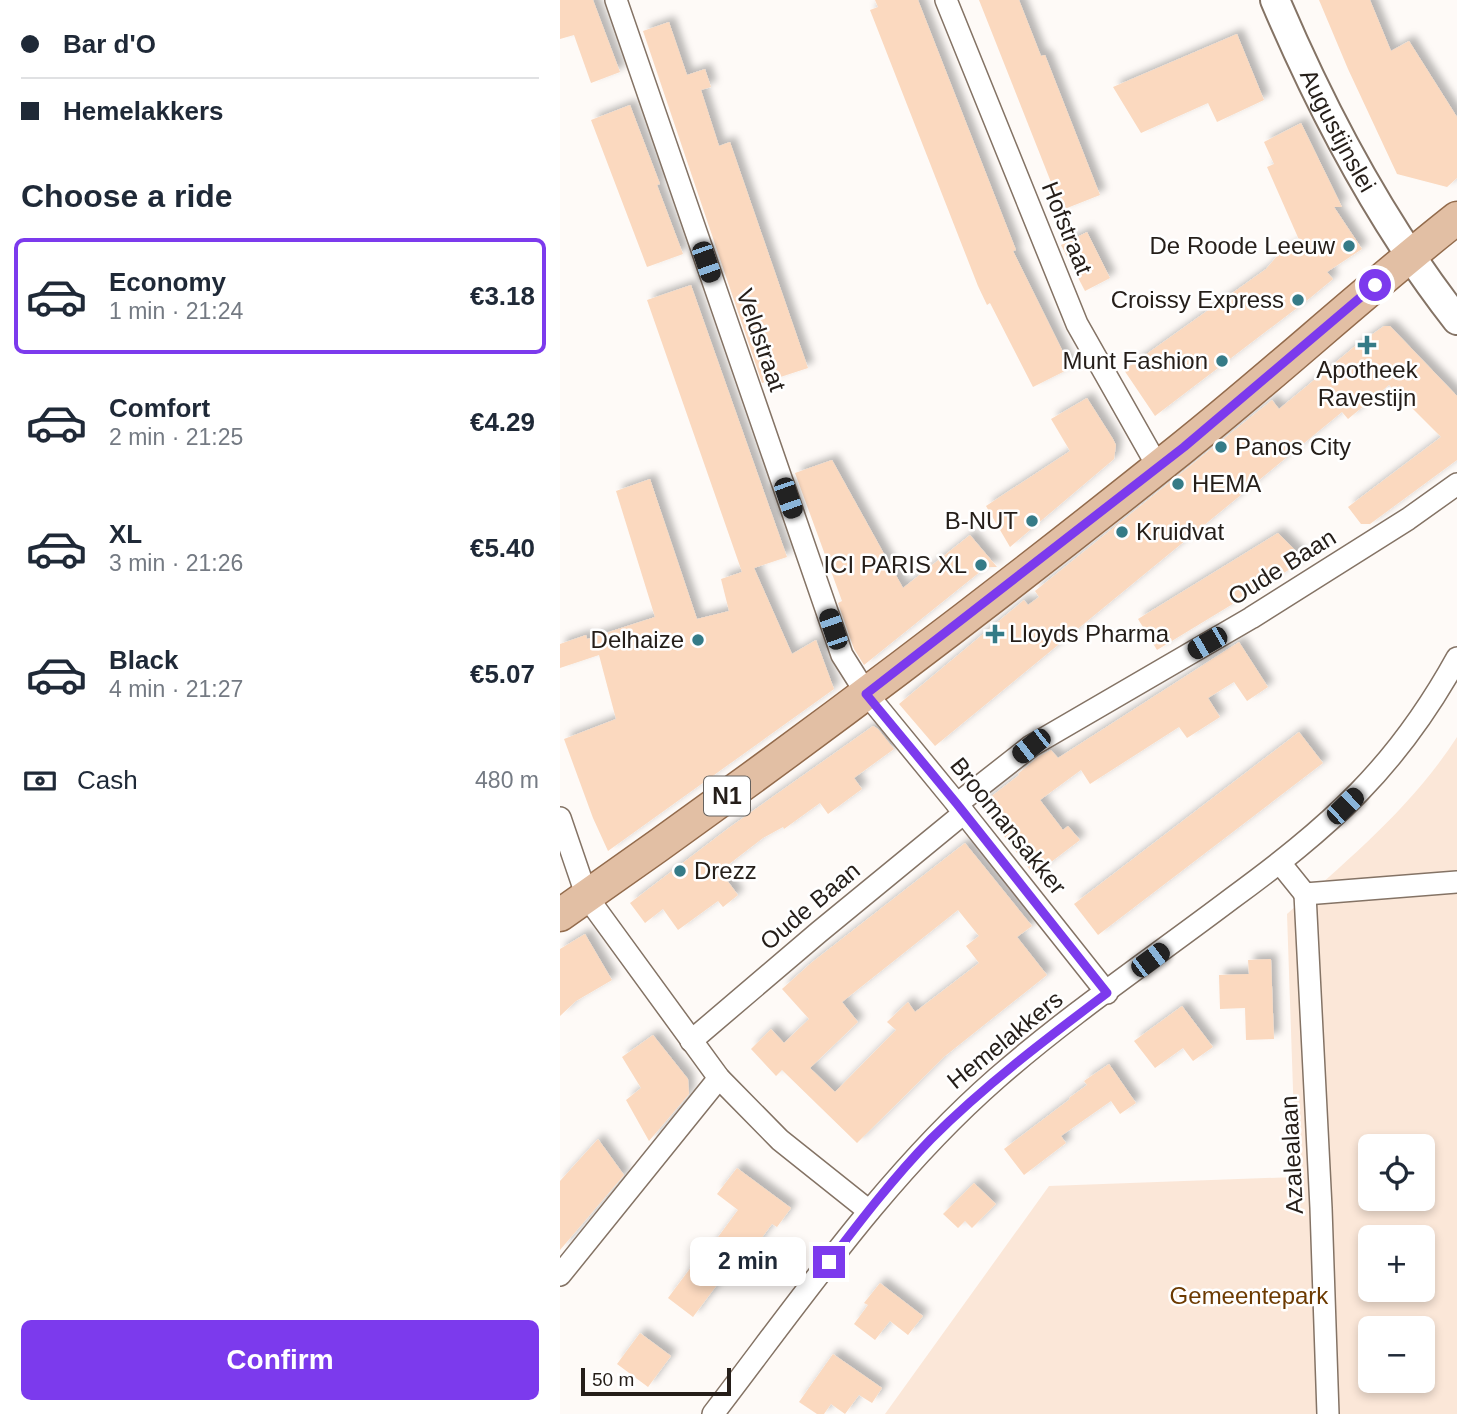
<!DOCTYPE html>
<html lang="en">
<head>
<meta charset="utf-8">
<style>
  :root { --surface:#fff; --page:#f2f2f3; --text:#1f2937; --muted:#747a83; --line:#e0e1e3; --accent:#7c3aed }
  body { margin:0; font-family:Arial,sans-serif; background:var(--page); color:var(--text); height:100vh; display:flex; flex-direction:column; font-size:26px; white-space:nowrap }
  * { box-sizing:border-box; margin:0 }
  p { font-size:23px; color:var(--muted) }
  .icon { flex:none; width:38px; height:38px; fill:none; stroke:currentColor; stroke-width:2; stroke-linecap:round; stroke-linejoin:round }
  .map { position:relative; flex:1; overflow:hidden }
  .sheet { display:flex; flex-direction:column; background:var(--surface); width:560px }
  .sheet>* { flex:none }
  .banner { display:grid; align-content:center; height:154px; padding:0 21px; background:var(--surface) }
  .buttons { position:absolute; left:798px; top:1134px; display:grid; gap:14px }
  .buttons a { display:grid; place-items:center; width:77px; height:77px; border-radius:10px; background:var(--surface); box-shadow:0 4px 10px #0003; font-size:35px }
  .scale { position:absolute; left:21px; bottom:18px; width:150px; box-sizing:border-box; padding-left:7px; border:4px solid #251e19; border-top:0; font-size:19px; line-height:24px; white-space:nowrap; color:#251e19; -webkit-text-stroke:5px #fff; paint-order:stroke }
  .end { position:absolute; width:32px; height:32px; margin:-16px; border:9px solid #7c3aed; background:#fff; box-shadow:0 0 0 4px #fff }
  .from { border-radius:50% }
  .bubble { position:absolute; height:49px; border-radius:10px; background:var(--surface); box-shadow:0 4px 10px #0003; font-size:23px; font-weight:600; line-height:49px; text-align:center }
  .car { position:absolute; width:21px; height:42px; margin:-21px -10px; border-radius:9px; box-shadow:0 0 5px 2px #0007; background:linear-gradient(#222 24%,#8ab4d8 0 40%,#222 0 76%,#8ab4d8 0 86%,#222 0) }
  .banner b { display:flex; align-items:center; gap:24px; height:66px; font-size:26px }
  .banner b+b { border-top:2px solid var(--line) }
  .banner i { width:18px; height:18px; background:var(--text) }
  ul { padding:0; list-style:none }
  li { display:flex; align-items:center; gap:21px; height:116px; margin:0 14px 10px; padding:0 7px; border:4px solid transparent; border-radius:10px }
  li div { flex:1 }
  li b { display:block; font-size:26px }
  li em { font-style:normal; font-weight:600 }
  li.selected { border-color:var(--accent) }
  li>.icon { width:63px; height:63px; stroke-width:1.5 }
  h2 { padding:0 21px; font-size:32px; line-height:84px }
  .pay { display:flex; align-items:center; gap:18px; height:77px; padding:0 21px; font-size:26px }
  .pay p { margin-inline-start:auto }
  .cta { display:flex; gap:14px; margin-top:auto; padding:14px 21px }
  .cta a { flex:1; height:80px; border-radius:10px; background:var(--accent); color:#fff; font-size:28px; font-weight:600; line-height:80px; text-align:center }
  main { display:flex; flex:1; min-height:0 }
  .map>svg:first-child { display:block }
  .green { fill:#fbe7d8; fill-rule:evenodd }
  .building { fill:#fbd9bf; fill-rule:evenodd; filter:url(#shadow) }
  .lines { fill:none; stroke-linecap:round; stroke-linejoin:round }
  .street-casing { stroke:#847365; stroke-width:24 }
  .secondary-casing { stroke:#847365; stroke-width:32 }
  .primary-casing { stroke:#936b4c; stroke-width:35 }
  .street { stroke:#fff; stroke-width:21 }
  .secondary { stroke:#fff; stroke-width:28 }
  .primary { stroke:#e2bfa4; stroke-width:32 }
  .route { stroke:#7c3aed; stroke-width:9 }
  .poi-dot { fill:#357b87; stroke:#fff; stroke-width:2.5 }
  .labels { text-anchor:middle; stroke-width:5; stroke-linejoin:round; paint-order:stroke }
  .shield { fill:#fff; stroke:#66625e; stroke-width:2 }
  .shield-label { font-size:23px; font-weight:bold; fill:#251e19 }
  .street-label { font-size:24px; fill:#251e19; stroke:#fff }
  .poi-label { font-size:24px; fill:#251e19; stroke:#fff; text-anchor:end }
  .park-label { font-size:24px; fill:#6c3a01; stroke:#fff }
</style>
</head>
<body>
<main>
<section class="sheet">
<div class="banner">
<b><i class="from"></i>Bar d'O</b>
<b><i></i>Hemelakkers</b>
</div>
<h2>Choose a ride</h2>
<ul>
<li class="selected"><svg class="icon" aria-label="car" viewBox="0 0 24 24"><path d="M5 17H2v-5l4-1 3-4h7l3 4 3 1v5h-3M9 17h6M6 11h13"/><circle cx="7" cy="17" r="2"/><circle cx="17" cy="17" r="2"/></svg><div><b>Economy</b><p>1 min · 21:24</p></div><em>€3.18</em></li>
<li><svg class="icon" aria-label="car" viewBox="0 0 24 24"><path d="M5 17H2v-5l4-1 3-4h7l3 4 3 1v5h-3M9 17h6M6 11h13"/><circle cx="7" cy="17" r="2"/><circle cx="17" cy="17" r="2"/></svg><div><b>Comfort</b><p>2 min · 21:25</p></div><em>€4.29</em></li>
<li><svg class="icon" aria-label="car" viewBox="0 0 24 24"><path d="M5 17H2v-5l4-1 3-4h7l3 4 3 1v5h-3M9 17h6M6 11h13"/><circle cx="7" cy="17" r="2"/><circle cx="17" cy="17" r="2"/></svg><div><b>XL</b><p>3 min · 21:26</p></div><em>€5.40</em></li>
<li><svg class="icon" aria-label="car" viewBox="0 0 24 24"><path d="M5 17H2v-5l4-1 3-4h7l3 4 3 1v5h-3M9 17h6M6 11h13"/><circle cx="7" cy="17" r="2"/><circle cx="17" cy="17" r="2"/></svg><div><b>Black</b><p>4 min · 21:27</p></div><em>€5.07</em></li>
</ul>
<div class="pay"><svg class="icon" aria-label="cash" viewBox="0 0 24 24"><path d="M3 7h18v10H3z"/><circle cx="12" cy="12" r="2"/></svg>Cash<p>480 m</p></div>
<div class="cta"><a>Confirm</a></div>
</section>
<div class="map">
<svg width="897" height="1414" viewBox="0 0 897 1414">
  <defs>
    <filter id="shadow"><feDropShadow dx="6" dy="-6" stdDeviation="3.5" flood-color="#0004"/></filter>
  </defs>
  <rect width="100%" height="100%" fill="#fefaf7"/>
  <path class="green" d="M897,737v677h-572l164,-228 247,-9 -9,-263c61,-54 125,-107 170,-177zM810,1146h53v53h-53zM810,1237h53v53h-53zM810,1328h53v53h-53z"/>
  <g class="building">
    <path d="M0,0h33l27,72 -29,11 -17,-48 -14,4z"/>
    <path d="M315,0h43l98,250 -3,1 58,117 -38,19 -43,-84 -3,2 -9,-19 -108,-276 8,-3z"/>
    <path d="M419,0h40l22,56 4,-1 55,140 -38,15z"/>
    <path d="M759,0h51l21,51 18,-10 48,76v61l-10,9 -50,-13 -49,-105z"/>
    <path d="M109,22l18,53 18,-6 6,18 -10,3 18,56 11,-4 78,226 -46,15 -119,-352z"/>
    <path d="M677,34l27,66 -47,22 -9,-19 -67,30 -28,-46z"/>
    <path d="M70,105l30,79 -3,1 26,69 -36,13 -56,-147z"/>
    <path d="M741,123l41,84h-8l28,42 -35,23 6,7 -23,19 -155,118 -31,-46 142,-101 12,-14 22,-13 -33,-75 7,-3 -10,-22z"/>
    <path d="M527,232l23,46 -25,13 -24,-46z"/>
    <path d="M131,285l96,272 -33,11 38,86 24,-14 18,49 -226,162 -15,-33 -29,-79 52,-20 -17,-64 -39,13v-24l26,-9 1,4 68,-22 -39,-126 34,-12 47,140 32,-8 -8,-32 30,-10 -9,3 -95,-272z"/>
    <path d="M824,326h6l67,70v64l-87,64h-9l-13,-17 93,-70 -52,-52 -41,34 -6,-7 -407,334 -36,-42 125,-104 4,5 11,-8 -4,-6 237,-191 7,9 75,-62z"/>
    <path d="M527,398l26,41 3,6 -2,14 -104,88 -24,-41 84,-55 -19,-32z"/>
    <path d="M272,460l71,128 67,-53 27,32h-11l-122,98 -10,-16 -16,-46 4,-2 -47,-128z"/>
    <path d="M718,533l27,27 -148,90 -19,-31z"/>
    <path d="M679,642l29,45 -21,14 -13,-19 -26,16 12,19 -33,21 -8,-11 -89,57 -9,-14 -41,30 23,30 5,-4 12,14 -46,35 -54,-70 39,-30 -1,-1 20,-17 13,-7 7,8z"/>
    <path d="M313,726l5,3 16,20 -40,29 8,11 -34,25 -8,-11 -36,26 -1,-2 -20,11 -43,33 18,24 -15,12 -5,-6 -40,29 -15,-21 -18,14 -15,-20 100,-76z"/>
    <path d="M739,732l24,31 -225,172 -24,-31z"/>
    <path d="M405,843l67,83 -15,11 30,38 -102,81 -88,87 -75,-73 -6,6 -25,-27 20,-20 13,14 25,-24 -27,-30 29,-26zM398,910l21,26 -13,10 13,17 -64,49 -7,-10 -21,20 9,8 -61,62 -25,-24 48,-46 -16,-20z"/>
    <path d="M25,934l27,46 -36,21 -16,15v-67z"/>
    <path d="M711,959l3,80 -28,1 -1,-32 -25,1 -1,-34 30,-1 -1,-14z"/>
    <path d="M622,1006l31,41 -20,14 -10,-13 -28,20 -21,-27z"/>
    <path d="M93,1035l35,44 1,15 -40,47 -23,-41 15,-12 -19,-31z"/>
    <path d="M549,1064l27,39 -16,11 -9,-13 -50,35 5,7 -42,32 -20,-26 66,-50 -1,-1 18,-13 -3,-4z"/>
    <path d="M38,1139l26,36 -64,75v-69z"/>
    <path d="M177,1168l54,40 -14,19 -5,-3 -20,27 -6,-5 -53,71 -25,-19 36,-48 3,2 31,-42 -21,-16z"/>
    <path d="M414,1183l22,21 -24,24 -7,-7 -7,7 -15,-14z"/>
    <path d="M320,1283l43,33 -15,19 -18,-14 -15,19 -21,-16 14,-19 -4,-2z"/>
    <path d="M80,1333l31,23 -23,31 -31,-23z"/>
    <path d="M273,1354l49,34 -10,15 -13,-8 -14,19 -14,-10 -7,10h-7l-18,-12z"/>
  </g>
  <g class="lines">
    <g class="street-casing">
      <g id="street">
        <path d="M56,0l226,655 24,38 91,111 150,189"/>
        <path d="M386,0l131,324 81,143"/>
        <path d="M397,804l74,-58 220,-128 157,-99 49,-35"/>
        <path d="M0,818l27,79 132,181 61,62 89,71"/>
        <path d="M720,863l25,31"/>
        <path d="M745,894l16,314 7,206"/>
        <path d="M745,894l152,-12"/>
        <path d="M131,1041l128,-109 145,-119"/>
        <path d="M0,1275l159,-197"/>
        <path d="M153,1414c89,-116 173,-239 284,-336 73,-64 156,-120 234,-179 45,-33 89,-67 128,-107 39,-40 71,-85 98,-134"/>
      </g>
    </g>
    <g class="secondary-casing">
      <g id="secondary">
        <path id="s1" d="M715,0c48,113 106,223 182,320"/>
      </g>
    </g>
    <g class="primary-casing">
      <path id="primary" d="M0,915c212,-148 419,-304 621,-466 94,-75 182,-157 276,-231"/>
    </g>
    <use href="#street" class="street"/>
    <use href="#secondary" class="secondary"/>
    <use href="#primary" class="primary"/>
  </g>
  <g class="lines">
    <path class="route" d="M269,1262c32,-42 65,-85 102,-123 54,-54 115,-100 176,-146l-150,-189 -91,-110 318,-247 191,-162"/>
  </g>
  <g class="poi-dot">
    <circle cx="789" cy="246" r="7"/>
    <circle cx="738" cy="300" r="7"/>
    <path d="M803.5 334.5h7v7h7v7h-7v7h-7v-7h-7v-7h7z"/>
    <circle cx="662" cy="361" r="7"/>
    <circle cx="661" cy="447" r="7"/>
    <circle cx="618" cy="484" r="7"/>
    <circle cx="472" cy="521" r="7"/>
    <circle cx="562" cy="532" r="7"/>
    <circle cx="421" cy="565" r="7"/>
    <path d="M431.5 623.5h7v7h7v7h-7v7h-7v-7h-7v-7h7z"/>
    <circle cx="138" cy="640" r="7"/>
    <circle cx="120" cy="871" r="7"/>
  </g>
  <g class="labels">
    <rect class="shield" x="144" y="776.5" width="46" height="39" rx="5"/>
    <g class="shield-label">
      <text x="167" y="804">N1</text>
    </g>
    <g class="street-label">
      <text dy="8" stroke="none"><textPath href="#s1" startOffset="145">Augustijnslei</textPath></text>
      <text transform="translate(507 228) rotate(68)" y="8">Hofstraat</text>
      <text transform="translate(201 340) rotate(71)" y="8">Veldstraat</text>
      <text transform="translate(722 567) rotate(-32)" y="8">Oude Baan</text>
      <text transform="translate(448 826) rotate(51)" y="8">Broomansakker</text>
      <text transform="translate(250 906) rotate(-40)" y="8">Oude Baan</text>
      <text transform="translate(445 1040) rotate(-39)" y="8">Hemelakkers</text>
      <text transform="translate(732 1155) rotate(-93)" y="8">Azalealaan</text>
    </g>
    <g class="poi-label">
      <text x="775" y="254">De Roode Leeuw</text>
      <text x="724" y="308">Croissy Express</text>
      <text x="648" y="369">Munt Fashion</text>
      <text x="807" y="378" text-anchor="middle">Apotheek<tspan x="807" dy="28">Ravestijn</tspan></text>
      <text x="675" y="455" text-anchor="start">Panos City</text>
      <text x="632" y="492" text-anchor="start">HEMA</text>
      <text x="458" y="529">B-NUT</text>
      <text x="576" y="540" text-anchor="start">Kruidvat</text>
      <text x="407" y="573">ICI PARIS XL</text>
      <text x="449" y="642" text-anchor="start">Lloyds Pharma</text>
      <text x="124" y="648">Delhaize</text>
      <text x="134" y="879" text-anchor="start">Drezz</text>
    </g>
    <g class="park-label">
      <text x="689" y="1304">Gemeentepark</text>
    </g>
  </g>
</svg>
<div class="buttons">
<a><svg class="icon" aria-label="locate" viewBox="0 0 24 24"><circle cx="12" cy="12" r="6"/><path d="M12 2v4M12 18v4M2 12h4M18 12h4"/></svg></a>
<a>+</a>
<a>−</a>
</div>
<div class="scale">50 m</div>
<i class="end from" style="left:815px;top:285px"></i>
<i class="end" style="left:269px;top:1262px"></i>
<div class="bubble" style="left:130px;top:1237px;width:116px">2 min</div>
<i class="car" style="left:146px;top:262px;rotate:161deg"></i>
<i class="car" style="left:228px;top:498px;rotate:161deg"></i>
<i class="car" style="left:273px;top:629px;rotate:341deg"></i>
<i class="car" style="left:647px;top:643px;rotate:240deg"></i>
<i class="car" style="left:471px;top:746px;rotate:232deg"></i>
<i class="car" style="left:785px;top:806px;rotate:46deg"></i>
<i class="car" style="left:590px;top:960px;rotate:53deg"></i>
</div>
</main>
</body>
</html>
